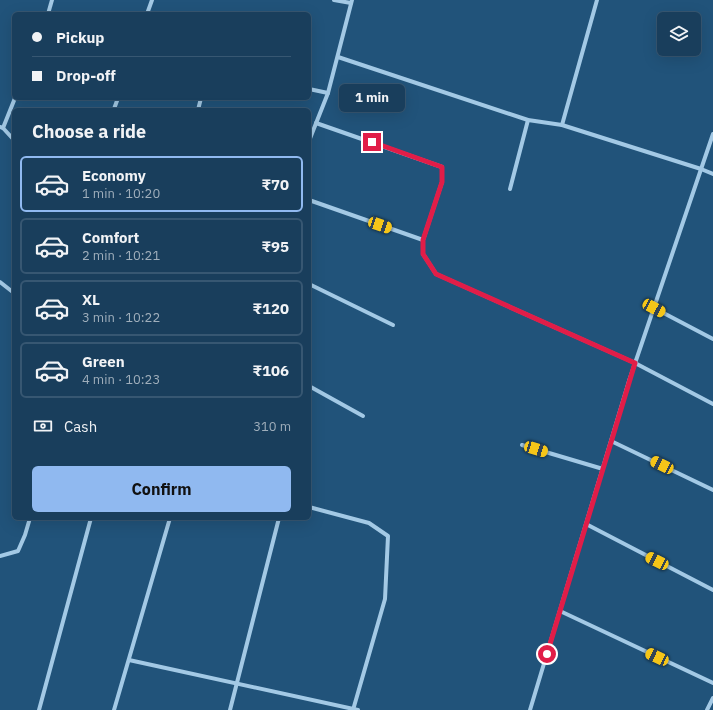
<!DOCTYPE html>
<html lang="en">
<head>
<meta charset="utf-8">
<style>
  :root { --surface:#193e5c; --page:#264965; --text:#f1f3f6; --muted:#9faebb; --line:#375772; --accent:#90b9f0 }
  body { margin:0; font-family:"IBM Plex Sans",sans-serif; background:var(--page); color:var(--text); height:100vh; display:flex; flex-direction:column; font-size:15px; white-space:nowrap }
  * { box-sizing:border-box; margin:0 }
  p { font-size:13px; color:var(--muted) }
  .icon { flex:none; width:22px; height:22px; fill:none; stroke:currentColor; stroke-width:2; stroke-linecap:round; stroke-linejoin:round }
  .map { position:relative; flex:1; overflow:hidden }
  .side { position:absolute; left:12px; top:108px; width:299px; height:412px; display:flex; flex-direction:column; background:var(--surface); border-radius:6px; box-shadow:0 4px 16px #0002,0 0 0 1px var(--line) }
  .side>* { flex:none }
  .banner { position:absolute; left:12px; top:12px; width:299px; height:88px; border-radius:6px; box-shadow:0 4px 16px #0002,0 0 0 1px var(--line); display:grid; align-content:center; height:88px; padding:0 20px; background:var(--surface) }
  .tools { position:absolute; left:657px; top:12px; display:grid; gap:8px }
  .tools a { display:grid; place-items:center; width:44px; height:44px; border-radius:6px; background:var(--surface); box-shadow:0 4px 16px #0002,0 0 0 1px var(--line); font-size:20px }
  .end { position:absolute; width:18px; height:18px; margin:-9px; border:5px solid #e11d48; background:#fff; box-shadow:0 0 0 2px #fff }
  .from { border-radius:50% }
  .bubble { position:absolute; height:28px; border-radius:6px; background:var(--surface); box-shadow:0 4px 16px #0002,0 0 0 1px var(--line); font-size:13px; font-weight:700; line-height:28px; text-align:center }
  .car { position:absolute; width:12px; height:24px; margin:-12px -6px; border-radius:5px; box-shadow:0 0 3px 1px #0007; background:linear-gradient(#f5c518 24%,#345 0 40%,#f5c518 0 76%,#345 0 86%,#f5c518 0) }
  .banner b { display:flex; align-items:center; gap:14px; height:38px; font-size:15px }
  .banner b+b { border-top:1px solid var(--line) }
  .banner i { width:10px; height:10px; background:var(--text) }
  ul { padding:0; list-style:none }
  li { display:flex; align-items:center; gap:12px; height:56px; margin:0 8px 6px; padding:0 12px; border:2px solid var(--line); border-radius:6px }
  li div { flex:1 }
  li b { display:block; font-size:15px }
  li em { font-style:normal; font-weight:700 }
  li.selected { border-color:var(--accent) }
  li>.icon { width:36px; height:36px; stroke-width:1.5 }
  h2 { padding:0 20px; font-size:18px; line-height:48px }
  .pay { display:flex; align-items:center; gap:10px; height:44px; padding:0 20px; font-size:15px }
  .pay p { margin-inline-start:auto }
  .cta { display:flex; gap:8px; margin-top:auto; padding:8px 20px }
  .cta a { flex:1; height:46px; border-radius:6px; background:var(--accent); color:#111; font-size:16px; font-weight:700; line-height:46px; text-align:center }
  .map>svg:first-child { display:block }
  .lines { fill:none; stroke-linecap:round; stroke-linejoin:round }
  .street { stroke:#a3c9e5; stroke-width:4 }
  .route { stroke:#e11d48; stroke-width:5 }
</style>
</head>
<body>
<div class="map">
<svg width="713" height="710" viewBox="0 0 713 710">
  <rect width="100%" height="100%" fill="#21537a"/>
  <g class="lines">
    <g class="street">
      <path d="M334,0l17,3"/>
      <path d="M48,14l4,-14"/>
      <path d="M147,14l5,-14"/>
      <path d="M338,57l190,63 34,5 139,44 12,5"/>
      <path d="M309,89l19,4"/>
      <path d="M114,109l4,-11"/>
      <path d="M198,110l3,-12"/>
      <path d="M316,123l126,44v15l-19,58"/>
      <path d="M562,125l35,-125"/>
      <path d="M0,127l3,1 11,12"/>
      <path d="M3,128l12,-30"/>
      <path d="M309,141l19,-48 24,-93"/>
      <path d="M510,189l18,-69"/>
      <path d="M309,200l114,40v14l13,20 199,89 78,41"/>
      <path d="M0,282l14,11"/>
      <path d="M309,284l84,41"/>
      <path d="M654,308l59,31"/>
      <path d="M309,386l54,30"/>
      <path d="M611,441l102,49"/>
      <path d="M522,445l81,24"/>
      <path d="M309,507l60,16 19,13 -3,63 -32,111"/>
      <path d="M586,524l127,66"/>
      <path d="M0,556l18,-5 7,-16 5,-17"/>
      <path d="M560,611l153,72"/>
      <path d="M129,660l229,50"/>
      <path d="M39,710l52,-192"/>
      <path d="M114,710l56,-192"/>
      <path d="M230,710l49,-192"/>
      <path d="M530,710l99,-329 84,-247"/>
      <path d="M707,710l6,-12"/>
    </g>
  </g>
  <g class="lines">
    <path class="route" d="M372,142l70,25v15l-19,58v14l13,20 199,89 -88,291"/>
  </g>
</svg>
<div class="tools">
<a><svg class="icon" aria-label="layers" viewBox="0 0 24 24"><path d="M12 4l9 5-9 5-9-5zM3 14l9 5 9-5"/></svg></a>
</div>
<i class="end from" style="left:547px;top:654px"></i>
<i class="end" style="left:372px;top:142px"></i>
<div class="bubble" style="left:339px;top:84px;width:66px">1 min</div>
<i class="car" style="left:380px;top:225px;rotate:109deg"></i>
<i class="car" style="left:654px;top:308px;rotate:118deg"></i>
<i class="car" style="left:536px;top:449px;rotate:107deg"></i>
<i class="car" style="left:662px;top:465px;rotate:296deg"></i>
<i class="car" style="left:657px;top:561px;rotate:297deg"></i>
<i class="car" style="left:657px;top:657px;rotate:295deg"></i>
<div class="banner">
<b><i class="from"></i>Pickup</b>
<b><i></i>Drop-off</b>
</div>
<section class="side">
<h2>Choose a ride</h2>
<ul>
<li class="selected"><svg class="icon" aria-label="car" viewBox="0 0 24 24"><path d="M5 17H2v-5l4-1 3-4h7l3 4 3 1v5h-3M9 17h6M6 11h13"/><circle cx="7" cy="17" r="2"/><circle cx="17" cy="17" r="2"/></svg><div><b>Economy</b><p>1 min · 10:20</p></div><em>₹70</em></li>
<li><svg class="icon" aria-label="car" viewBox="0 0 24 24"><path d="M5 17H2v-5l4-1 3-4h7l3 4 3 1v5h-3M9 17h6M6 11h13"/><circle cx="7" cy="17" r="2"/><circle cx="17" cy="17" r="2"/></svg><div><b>Comfort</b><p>2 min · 10:21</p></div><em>₹95</em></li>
<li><svg class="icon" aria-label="car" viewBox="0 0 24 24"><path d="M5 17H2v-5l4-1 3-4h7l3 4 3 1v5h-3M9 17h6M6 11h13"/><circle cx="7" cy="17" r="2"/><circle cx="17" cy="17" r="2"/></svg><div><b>XL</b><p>3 min · 10:22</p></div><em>₹120</em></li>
<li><svg class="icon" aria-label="car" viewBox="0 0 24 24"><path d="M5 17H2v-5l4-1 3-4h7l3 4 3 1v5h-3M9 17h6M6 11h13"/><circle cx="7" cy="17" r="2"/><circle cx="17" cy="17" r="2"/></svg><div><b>Green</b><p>4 min · 10:23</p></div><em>₹106</em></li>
</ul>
<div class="pay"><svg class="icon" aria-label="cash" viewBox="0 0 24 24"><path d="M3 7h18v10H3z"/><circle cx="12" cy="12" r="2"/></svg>Cash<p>310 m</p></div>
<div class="cta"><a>Confirm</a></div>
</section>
</div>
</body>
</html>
